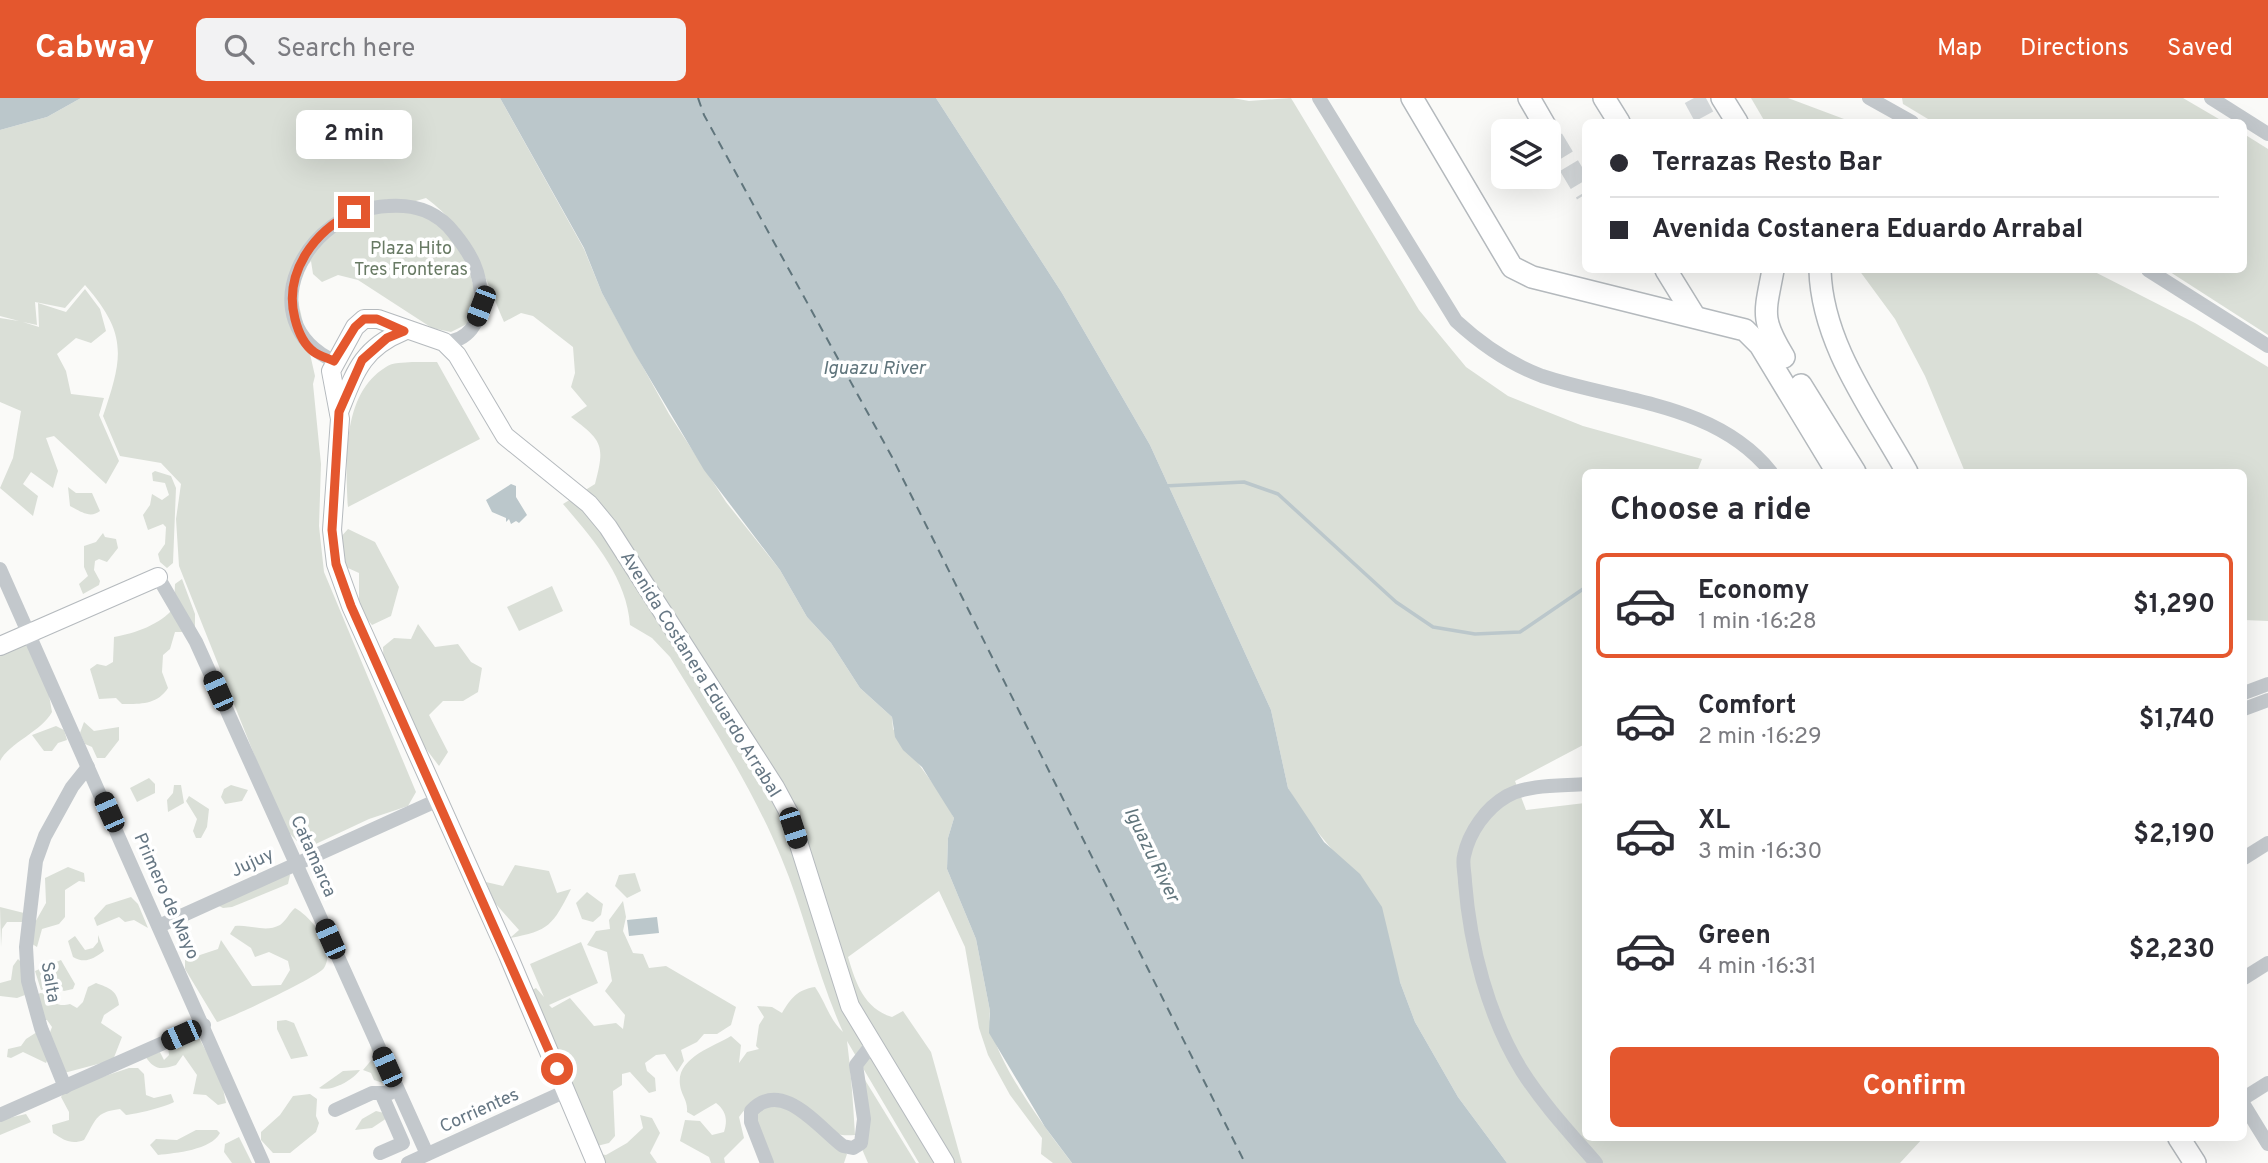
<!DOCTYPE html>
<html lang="en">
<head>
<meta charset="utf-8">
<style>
  :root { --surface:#fff; --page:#f2f2f3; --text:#2b2b33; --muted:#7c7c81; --line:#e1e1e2; --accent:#e4572e }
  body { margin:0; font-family:Overpass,sans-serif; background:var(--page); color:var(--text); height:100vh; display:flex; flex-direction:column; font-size:26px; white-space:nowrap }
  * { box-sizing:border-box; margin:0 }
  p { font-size:23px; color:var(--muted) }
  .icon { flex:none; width:38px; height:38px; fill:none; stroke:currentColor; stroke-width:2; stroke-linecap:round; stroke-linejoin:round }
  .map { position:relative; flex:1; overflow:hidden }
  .sheet { position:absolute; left:1582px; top:371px; width:665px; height:672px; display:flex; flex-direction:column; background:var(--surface); border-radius:10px; box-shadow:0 7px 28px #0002 }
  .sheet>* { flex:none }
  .banner { position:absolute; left:1582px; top:21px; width:665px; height:154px; border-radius:10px; box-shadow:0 7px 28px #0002; display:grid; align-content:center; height:154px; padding:0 28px; background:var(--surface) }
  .controls { position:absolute; left:1491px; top:21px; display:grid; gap:14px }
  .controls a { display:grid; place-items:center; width:70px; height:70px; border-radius:10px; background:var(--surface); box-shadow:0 7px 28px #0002; font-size:35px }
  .end { position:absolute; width:32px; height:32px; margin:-16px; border:9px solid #e4572e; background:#fff; box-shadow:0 0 0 4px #fff }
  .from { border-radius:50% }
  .bubble { position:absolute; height:49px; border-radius:10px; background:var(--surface); box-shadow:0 7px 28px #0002; font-size:23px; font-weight:700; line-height:49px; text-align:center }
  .car { position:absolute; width:21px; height:42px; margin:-21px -10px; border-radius:9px; box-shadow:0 0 5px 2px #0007; background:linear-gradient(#222 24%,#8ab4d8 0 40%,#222 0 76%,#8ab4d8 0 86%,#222 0) }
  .banner b { display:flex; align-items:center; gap:24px; height:66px; font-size:26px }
  .banner b+b { border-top:2px solid var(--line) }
  .banner i { width:18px; height:18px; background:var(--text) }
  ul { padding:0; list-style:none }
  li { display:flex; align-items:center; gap:21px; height:105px; margin:0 14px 10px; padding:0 14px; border:4px solid transparent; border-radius:10px }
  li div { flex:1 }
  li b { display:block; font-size:26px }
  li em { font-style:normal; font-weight:700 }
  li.current { border-color:var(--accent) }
  li>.icon { width:63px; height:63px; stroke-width:1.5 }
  h2 { padding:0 28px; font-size:32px; line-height:84px }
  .cta { display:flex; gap:14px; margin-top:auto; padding:14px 28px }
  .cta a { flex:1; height:80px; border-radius:10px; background:var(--accent); color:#fff; font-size:28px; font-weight:700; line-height:80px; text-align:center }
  header { display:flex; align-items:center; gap:42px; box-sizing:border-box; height:98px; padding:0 35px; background:var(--accent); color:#fff }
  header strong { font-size:33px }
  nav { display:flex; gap:38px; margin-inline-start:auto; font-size:24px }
  .search { width:490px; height:63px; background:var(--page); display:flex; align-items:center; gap:18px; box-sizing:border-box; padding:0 24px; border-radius:10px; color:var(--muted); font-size:26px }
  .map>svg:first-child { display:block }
  .green { fill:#dadfd7 }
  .water { fill:#bbc7cb }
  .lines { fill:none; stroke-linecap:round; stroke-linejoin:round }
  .stream { stroke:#bbc7cb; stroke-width:3.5 }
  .ferry { stroke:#60757c; stroke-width:2; stroke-dasharray:9 7; stroke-linecap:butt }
  .highway-tunnel { stroke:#d5d9db; stroke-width:21; stroke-dasharray:21 10; stroke-linecap:butt }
  .major-casing { stroke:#b5babe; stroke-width:20 }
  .highway-casing { stroke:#b4b9bd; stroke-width:24 }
  .minor { stroke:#c3c8cc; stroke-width:14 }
  .major { stroke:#fff; stroke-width:18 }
  .highway { stroke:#fff; stroke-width:21 }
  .route { stroke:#e4572e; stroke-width:9 }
  .labels { text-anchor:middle; stroke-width:7; stroke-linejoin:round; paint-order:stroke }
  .park-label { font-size:18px; fill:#687a64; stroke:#fff }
  .street-label { font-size:18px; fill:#657683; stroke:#fff }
  .water-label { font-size:19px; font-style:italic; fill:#60757c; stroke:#fff }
</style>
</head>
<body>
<header>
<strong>Cabway</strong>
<div class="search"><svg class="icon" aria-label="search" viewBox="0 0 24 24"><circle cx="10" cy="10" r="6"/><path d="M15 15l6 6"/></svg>Search here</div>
<nav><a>Map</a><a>Directions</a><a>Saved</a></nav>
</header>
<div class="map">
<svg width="2268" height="1065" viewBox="0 0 2268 1065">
  <rect width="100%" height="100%" fill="#fafaf8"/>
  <g class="green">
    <path d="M81,0h419l84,151 18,44 67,121 57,88 54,68 27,47 24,26 29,45 32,29 1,12 49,67 12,22 -6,20 -1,31 29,70 14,72c-6,37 58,121 82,152h-19l-12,-9 1,-16 -32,-43 -22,-40 -9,-27 -14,-81 -26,-56 -91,66c8,27 16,51 44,60l11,-6 28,41 31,111h-43l-72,-122c4,30 6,62 8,94 -5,0 -12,1 -17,-1 -38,-15 -59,-71 -99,-17l5,21 -20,20 1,5h-14l-2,-6 -29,-16 5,-21 15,1 12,14 12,-3c4,-13 2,-21 -8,-29l-22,13 -7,-4c1,-12 -6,-17 -7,-27 -4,-27 33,-38 51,-49l10,9 -2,18 8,-11 12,-3 -3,-3 3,-21 5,-8 -7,-11 15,1 10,6c9,-15 15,-23 33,-26 11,16 14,32 28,45 -26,-57 -38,-118 -62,-175 -29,-70 -72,-136 -111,-200l-18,-19 -22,-13c-3,-47 -37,-86 -67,-121l32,-20c10,-38 8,-43 -24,-67l16,-11 -16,-19 4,-14 -2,-26 -40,-31 -12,-3 -17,9c-21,-49 -33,-91 -78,-124l-20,6 29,14 30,38 9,32 -3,34 -20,10 -19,-4 -74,-48 -20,-5 -16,7 -9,-8 -2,-13 -17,22 21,93 -2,8 8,80 -2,62 5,46 92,220 -8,14 -39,13 -64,30 -22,-22 -104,-261 -3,-47 5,-35 -20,-21 -41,-7 -17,-40c20,-59 25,-82 -18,-131l-20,23 -30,-6 2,23 -14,-3 16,5 -1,-24 28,9 19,-23 15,20 6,22 -15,12 -15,-5 -19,16 9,17 5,23 33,4 -5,17 20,46 -13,23 -52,-48 -8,2 12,33 -5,17 -22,-16 -8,12 15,12 -5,20 -33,-28 13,-30 8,-47 -21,-9v-84l19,3 -19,-5v-186l47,-13z"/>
    <path d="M936,0h297l16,3 42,-3 128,212 47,57 42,29 75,30 119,33 -5,13h-111l-1,272 -70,37 11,29 59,-7 1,335h337l-23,25h-393l-49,-66 -43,-75 -15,-40 -66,-130 -28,-34 -18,-30 -17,-78 -121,-265 -88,-152z"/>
    <path d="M1751,0h37l64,24h-87z"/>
    <path d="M1902,0h281l41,24h-291l-30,-18z"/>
    <path d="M2244,36l24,15v186l-101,-65h77z"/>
    <path d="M1859,172h232l104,53 73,44v254l-24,-1v-148h-279l-40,-96 -30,-57z"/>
    <path d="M412,264h25l43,77 -132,68c-2,-44 -7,-113 38,-140 6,-5 18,-4 26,-5z"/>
    <path d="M155,373l16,5 5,12 -3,75 -6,5 -7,-6 -2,-8 7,-10 1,-17 -3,-3 -15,6 -5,-15 7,-10 2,-11 10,6 7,-5 -4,-12 -12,-2 -1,-8z"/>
    <path d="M68,389l8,6h16l8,18c-10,8 -20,0 -30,-5z"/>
    <path d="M348,431l27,13 24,45 -8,29 -19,9 -13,-16v-36l-20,-9v-25z"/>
    <path d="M103,435l2,4 11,2 2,9 -11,14 -8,-3 -4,2 -1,9 6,11 -1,4 -16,9 -4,-10 9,-8 -4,-9v-21l12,-4z"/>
    <path d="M182,481l13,35v18h-20l-5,17 -7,6 -1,17 6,16c-11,17 -28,16 -46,16l-6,-6 -17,1 -9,-30 7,-5 9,2 7,-4 1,-25c22,-4 45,-12 60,-29l1,-24z"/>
    <path d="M552,488l11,25 -44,20 -12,-24z"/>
    <path d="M418,526l17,23 23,-3 13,18 11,6 -4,24 -15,9h-20l-14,14 19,37 -9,14 -25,-33 -5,-20 -12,-13 -13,-27 -1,-26 11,-9 17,1z"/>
    <path d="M22,544l7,5 20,48 3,17c-10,19 -43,31 -52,49v-113z"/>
    <path d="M84,624l10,9 25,-4v13l-14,18h-8l-5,-11 -7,-3 -5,-11z"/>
    <path d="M56,628l8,4 3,10 -9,3 -6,8h-8l-12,-16z"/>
    <path d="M149,680l6,6v9l-18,9 -7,-14z"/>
    <path d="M174,687h7l3,18 -16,9 -1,-12 6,-7z"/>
    <path d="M231,687l17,5 -6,11 -17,3 -4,-7 3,-8z"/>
    <path d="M189,698l20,13 -2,18 -6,11h-5l-3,-7 4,-12 -11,-18z"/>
    <path d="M515,767l34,6 8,22 14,-4c-18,36 -22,42 -61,49l9,-8 -24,-27 -9,-21 17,4z"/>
    <path d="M68,769l16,6 1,9 -6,-1 -14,9v27l-6,7 -17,5 -5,18 -8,-5 4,-16 13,-23 -1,-25z"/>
    <path d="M282,772l8,5 -2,9 -56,23 -9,1 -8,-4z"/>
    <path d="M635,775l6,18 -14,7 -12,-12 4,-11z"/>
    <path d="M587,794l16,12 -2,11 -8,7 -11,-3 -6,-16z"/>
    <path d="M131,799l7,7 10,24 -14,-8 -9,2 -6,-5 -22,9 -3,-8 12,-13z"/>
    <path d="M623,803l3,16 -3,14 10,22 10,1 6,14 17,-2 70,41 -5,18 -14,9h-13l-7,8 -16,8 3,11 -7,11 -12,-18 -9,1 -11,8 2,8 8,7 1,13 -7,2 -19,-21 -8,2v11l-9,6 2,45 -6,7 -12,3 -67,-155 6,-3 8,9 -14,-33 51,-22 17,41 -49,22 3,3 18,-10 24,28 22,-3 7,6 2,-14 -20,-24 7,-10 -5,-29 -20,-7 9,-14 14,-2 -1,-9z"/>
    <path d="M0,809l24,6 -1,9h-16l-5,7 -1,18z"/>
    <path d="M295,810c16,9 42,39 29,60 -6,9 -93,50 -107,54l-32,-53v-9l33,-11 3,-9 31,46 29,-1 9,-15 -2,-9 -19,-9 -14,5 -4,-9 -21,-14 5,-8c15,-2 30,7 45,-1 6,-4 9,-12 15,-17z"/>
    <path d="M98,837l6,16c-11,8 -19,13 -31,6l-5,-16 7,-5 10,14 8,-2 5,-6z"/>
    <path d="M18,861l3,3 4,33 -8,3 -17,-2v-13l11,-3 2,-14z"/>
    <path d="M61,862l14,24 -2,5 -9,2 -11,-5 -12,4 -6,-19z"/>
    <path d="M96,885c13,5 21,7 23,22l-15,10 -3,8 21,14 -9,23 -49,13 -15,-38 3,-8 -5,-7h-8l-5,-22 6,-5 9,1c6,10 10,13 21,10l7,4 6,-6 5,-15z"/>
    <path d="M286,922l8,3 14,33 -17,3 -14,-30v-8z"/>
    <path d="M37,934l11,27 -2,4 -23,-11 -12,6 -4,-1 1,-8 13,-3 5,-7z"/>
    <path d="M194,936l4,2 23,43 5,24 -8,2 -12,-10 -13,-1 4,-19 -14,-20 -7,10c-15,5 -22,5 -31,-9l15,-4 4,8 5,-5 -1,-8z"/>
    <path d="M369,943l17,39 -3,3 -9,-3 -3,-7 -8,-3 11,-13z"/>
    <path d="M129,970h9l6,6 2,21 8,3 17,-4 3,8c-9,5 -37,12 -48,13l-6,-6c-26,3 -24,12 -36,31 -13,5 -20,0 -31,-7l-1,-8 17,-5v-8l-8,-15 5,-8z"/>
    <path d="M360,972c-8,11 -29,22 -41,18l24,-17z"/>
    <path d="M865,982l51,83h-48l-6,-14z"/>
    <path d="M310,996l7,5 -1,17 3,7 -3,9 -26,21h-17l-12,-13v-8l19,-17 13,-19z"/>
    <path d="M787,1008l60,48 -3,9h-72l-18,-50 7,-6z"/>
    <path d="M376,1013l8,2 3,5 -15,10 -17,2 7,-11z"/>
    <path d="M26,1016l5,8 -31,13v-15z"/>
    <path d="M640,1017l12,3 8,15 -10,20 7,10h-55l-3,-9 7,1 21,-12 16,-15z"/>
    <path d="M196,1032h21l3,3c-9,17 -44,20 -62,22l-8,-10 6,-6 21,1z"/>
    <path d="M239,1039l13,26h-20l-8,-11 1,-8z"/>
  </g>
  <g class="water">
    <path d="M0,0h81l-34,19 -47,13z"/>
    <path d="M500,0h436l126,195 88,152 121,265 17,78 36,54 36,32 22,33 18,75 15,40 43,75 49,66h-435l-27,-36 -56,-94 1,-22 -14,-72 -29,-70 1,-31 6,-20 -32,-51 -19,-17 -8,-13 -3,-20 -32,-29 -29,-45 -24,-26 -27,-47 -76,-100 -70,-118 -32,-59 -18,-45z"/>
    <path d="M511,386l5,2v11l11,18 -8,8 -3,-2 -5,3 -2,-5 -3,3v-4l-14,-6 -6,-12z"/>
    <path d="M657,819l2,16 -30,3 -2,-16z"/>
  </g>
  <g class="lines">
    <path class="stream" d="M1164,388l80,-4 34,12 118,108 37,25 42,7 45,-2 66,-45"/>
    <path class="ferry" d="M698,0l6,17 188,342 353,706"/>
    <g class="highway-tunnel">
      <path d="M1694,0l13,24"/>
      <path d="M1553,41l33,55"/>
    </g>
    <g class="major-casing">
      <g id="major">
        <path d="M339,314c16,-40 23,-64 65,-81"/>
        <path d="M0,548l158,-69"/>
        <path d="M596,1065l-88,-208 -157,-349 -15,-42 -4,-34 8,-111 -9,-48 24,-44 9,-8h14l66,23 13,13 48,81 84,68 19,23 167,260 14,26 61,193 95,157"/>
      </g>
    </g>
    <g class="highway-casing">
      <g id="highway">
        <path d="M1412,0l100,169 20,10 213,53 15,15 77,127"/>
        <path d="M1529,0l19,33"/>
        <path d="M1604,0l15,24"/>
        <path d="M1722,0l15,24"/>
        <path d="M1666,172l29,47"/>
        <path d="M1773,172c-8,43 -13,48 11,87"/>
        <path d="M1820,172c2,74 52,139 87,202"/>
        <path d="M1801,287l54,87"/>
        <path d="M2179,1040l16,25"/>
      </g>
    </g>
    <g class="minor">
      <path d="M1319,0l137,223c25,23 54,43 86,55 78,26 174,27 229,96"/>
      <path d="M1869,0l43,24"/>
      <path d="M2211,0l57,36"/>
      <path d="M2148,172l120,76"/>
      <path d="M334,263c-85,-40 -30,-151 54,-155 27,-2 49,5 66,27 17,21 27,39 27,67 0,22 -14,42 -37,42"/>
      <path d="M0,471l263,594"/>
      <path d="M158,479l38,65 231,512"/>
      <path d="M2244,595l24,-9"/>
      <path d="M2244,611l24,-9"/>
      <path d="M1586,686c-25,2 -57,0 -79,12 -21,12 -38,36 -43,60 -2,8 1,18 1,26 5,64 23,134 57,189 21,33 48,62 74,92"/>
      <path d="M2244,760l24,-15"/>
      <path d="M159,828l279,-126"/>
      <path d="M2244,880l24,-15"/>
      <path d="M65,989l-24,-59 -13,-47 -2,-34 10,-86 9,-25 27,-49 16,-20"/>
      <path d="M2244,1000l24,-15"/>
      <path d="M2244,1007l24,39"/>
      <path d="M335,1012l37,-17h18"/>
      <path d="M0,1017l204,-90"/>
      <path d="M380,1055l23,-10 -22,-50"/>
      <path d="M408,1065l158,-72"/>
      <path d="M767,1065l-16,-41v-11c31,-33 67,16 92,35l10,2 8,-5 3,-24 -8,-54 17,-22"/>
    </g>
    <use href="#major" class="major"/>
    <use href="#highway" class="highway"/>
  </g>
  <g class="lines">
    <path class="route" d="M354,114c-40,19 -71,61 -59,107 3,12 8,25 19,33 5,4 14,6 20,9l21,-34 9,-8h13l27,12 -17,7 -25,22 -23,52 -7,118 4,34 15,42 206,463"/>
  </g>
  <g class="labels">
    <g class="park-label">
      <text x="411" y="156">Plaza Hito<tspan x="411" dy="21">Tres Fronteras</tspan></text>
    </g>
    <g class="street-label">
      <text transform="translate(701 576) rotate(58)" y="6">Avenida Costanera Eduardo Arrabal</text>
      <text transform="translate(314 758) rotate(66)" y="6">Catamarca</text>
      <text transform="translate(252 764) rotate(-25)" y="6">Jujuy</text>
      <text transform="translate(167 798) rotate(66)" y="6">Primero de Mayo</text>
      <text transform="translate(51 884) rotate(80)" y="6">Salta</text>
      <text transform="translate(479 1012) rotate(-24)" y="6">Corrientes</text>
    </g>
    <g class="water-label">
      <text x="874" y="276">Iguazu River</text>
      <text transform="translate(1153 756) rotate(64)" y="7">Iguazu River</text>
    </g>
  </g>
</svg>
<div class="controls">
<a><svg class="icon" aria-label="layers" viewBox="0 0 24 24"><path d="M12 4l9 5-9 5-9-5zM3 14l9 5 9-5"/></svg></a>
</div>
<i class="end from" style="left:557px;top:971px"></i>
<i class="end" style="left:354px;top:114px"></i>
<div class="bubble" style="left:296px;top:12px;width:116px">2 min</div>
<i class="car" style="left:481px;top:208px;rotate:201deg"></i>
<i class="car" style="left:218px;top:593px;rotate:336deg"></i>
<i class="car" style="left:109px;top:714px;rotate:336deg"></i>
<i class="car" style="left:793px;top:730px;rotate:162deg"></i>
<i class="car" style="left:330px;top:841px;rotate:336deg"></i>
<i class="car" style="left:181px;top:937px;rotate:246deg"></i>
<i class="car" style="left:387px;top:969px;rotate:336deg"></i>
<div class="banner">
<b><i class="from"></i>Terrazas Resto Bar</b>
<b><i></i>Avenida Costanera Eduardo Arrabal</b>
</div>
<section class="sheet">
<h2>Choose a ride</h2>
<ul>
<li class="current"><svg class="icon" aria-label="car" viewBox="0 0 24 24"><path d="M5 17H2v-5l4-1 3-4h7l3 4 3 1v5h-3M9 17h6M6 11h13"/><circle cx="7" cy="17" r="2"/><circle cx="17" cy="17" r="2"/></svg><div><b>Economy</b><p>1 min · 16:28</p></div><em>$1,290</em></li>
<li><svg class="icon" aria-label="car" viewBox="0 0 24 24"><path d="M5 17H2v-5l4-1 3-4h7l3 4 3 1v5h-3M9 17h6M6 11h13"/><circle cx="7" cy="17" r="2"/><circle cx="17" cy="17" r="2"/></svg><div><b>Comfort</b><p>2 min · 16:29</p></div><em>$1,740</em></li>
<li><svg class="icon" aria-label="car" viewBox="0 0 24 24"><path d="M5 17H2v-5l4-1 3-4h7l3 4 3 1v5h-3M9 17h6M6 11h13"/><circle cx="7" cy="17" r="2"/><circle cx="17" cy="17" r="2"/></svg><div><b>XL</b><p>3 min · 16:30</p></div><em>$2,190</em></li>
<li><svg class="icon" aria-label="car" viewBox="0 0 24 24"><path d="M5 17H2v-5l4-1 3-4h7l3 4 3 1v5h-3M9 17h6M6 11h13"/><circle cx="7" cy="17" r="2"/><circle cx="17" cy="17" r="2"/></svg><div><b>Green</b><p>4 min · 16:31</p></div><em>$2,230</em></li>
</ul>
<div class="cta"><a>Confirm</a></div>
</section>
</div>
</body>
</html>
